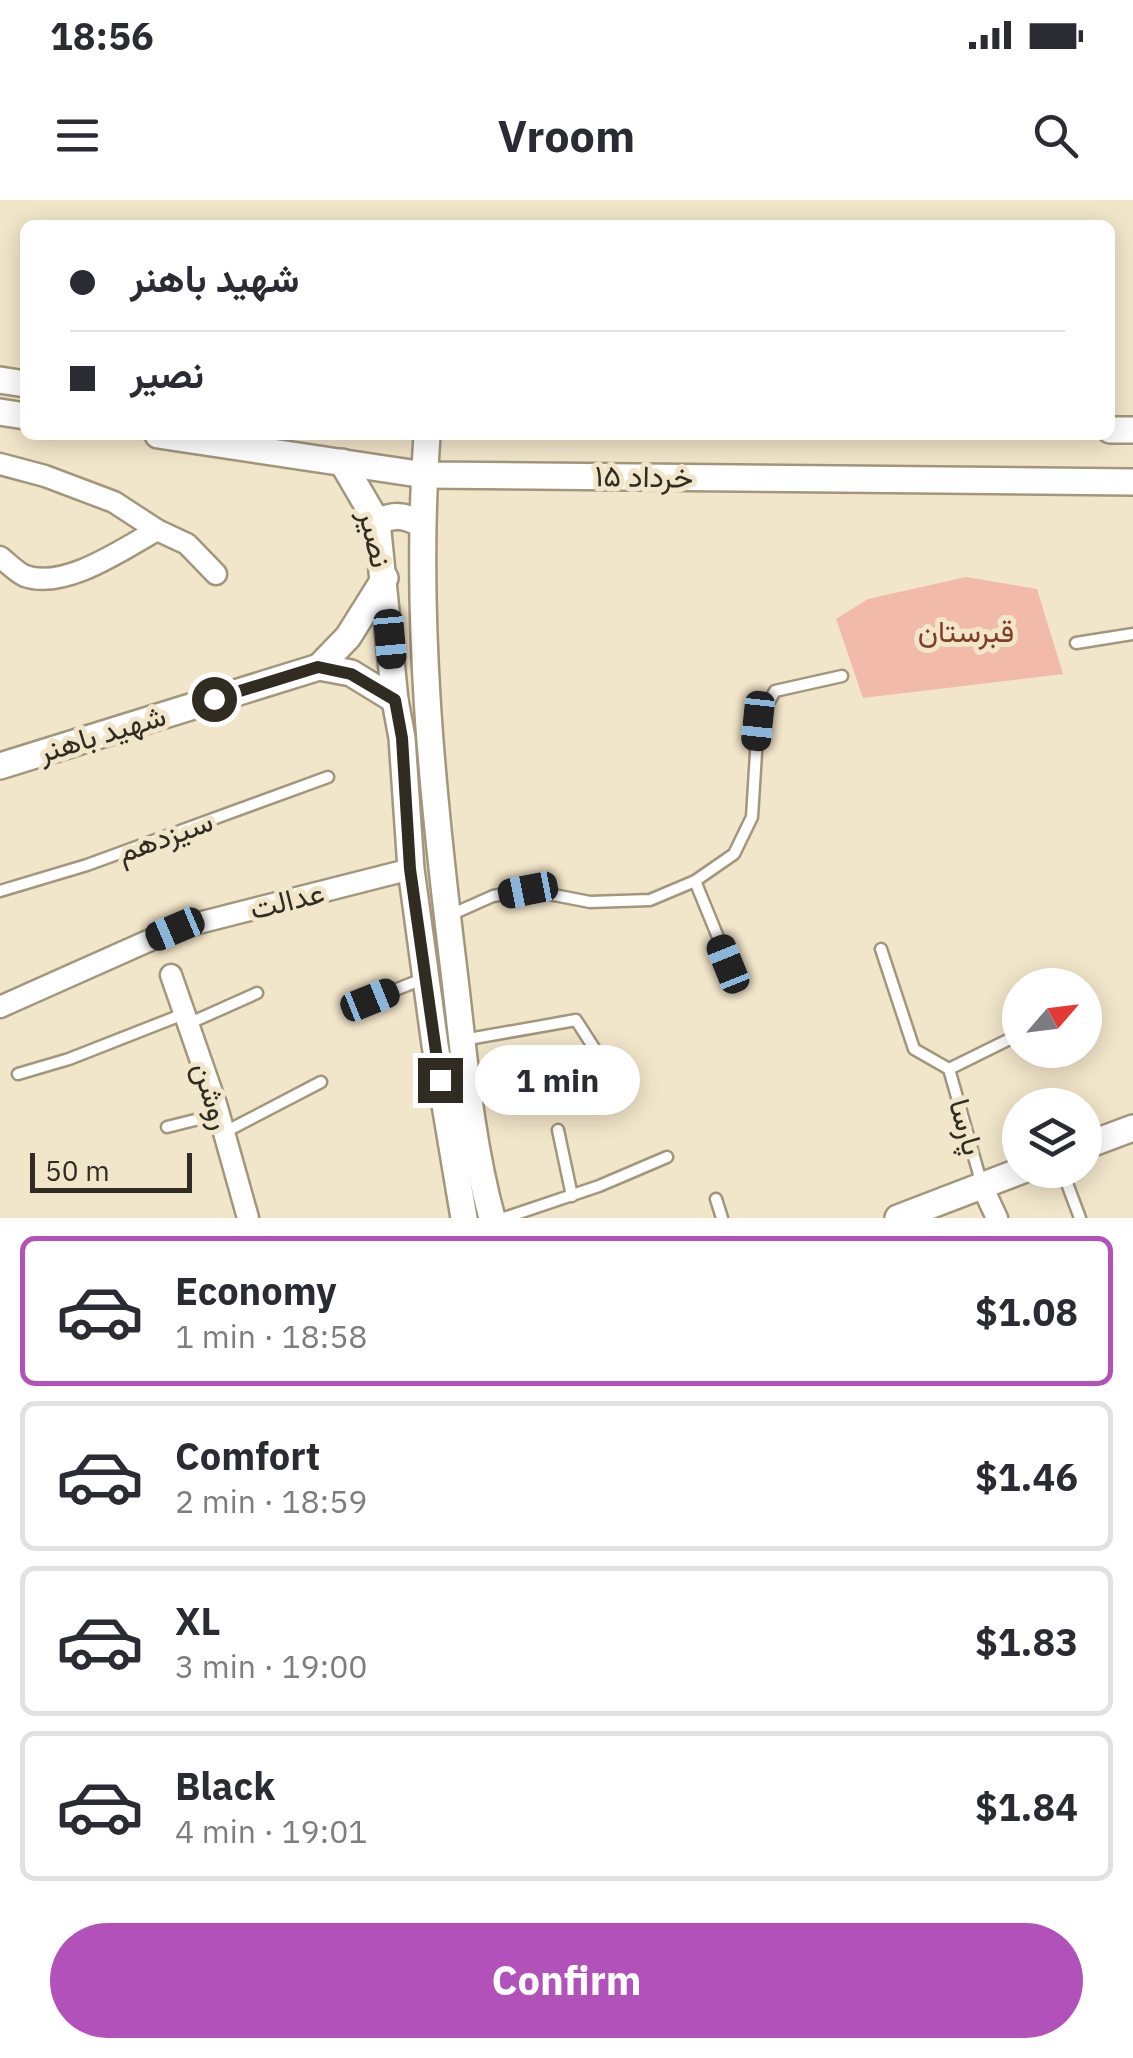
<!DOCTYPE html>
<html lang="en">
<head>
<meta charset="utf-8">
<style>
  :root { --surface:#fff; --page:#f2f2f3; --text:#2b2b33; --muted:#7c7c81; --line:#e1e1e2; --accent:#b251b9 }
  body { margin:0; font-family:"IBM Plex Sans",Vazirmatn,sans-serif; background:var(--page); color:var(--text); height:100vh; display:flex; flex-direction:column; font-size:38px; white-space:nowrap }
  * { box-sizing:border-box; margin:0 }
  p { font-size:32px; color:var(--muted) }
  .icon { flex:none; width:55px; height:55px; fill:none; stroke:currentColor; stroke-width:2; stroke-linecap:round; stroke-linejoin:round }
  .map { position:relative; height:1018px; overflow:hidden }
  .sheet { display:flex; flex-direction:column; background:var(--surface); flex:1 }
  .sheet>* { flex:none }
  .guide { position:absolute; left:20px; top:20px; width:1095px; height:220px; border-radius:15px; box-shadow:0 5px 25px #0003; display:grid; align-content:center; height:220px; padding:0 50px; background:var(--surface) }
  .needle { width:65px; rotate:62deg }
  .fabs { position:absolute; left:1002px; top:768px; display:grid; gap:20px }
  .fabs a { display:grid; place-items:center; width:100px; height:100px; border-radius:50%; background:var(--surface); box-shadow:0 5px 25px #0003; font-size:50px }
  .scale { position:absolute; left:30px; bottom:25px; width:162px; box-sizing:border-box; padding-left:10px; border:5px solid #312c22; border-top:0; font-size:28px; line-height:35px; white-space:nowrap; color:#312c22; -webkit-text-stroke:8px #f2e6ca; paint-order:stroke }
  .end { position:absolute; width:45px; height:45px; margin:-22px; border:12px solid #312c22; background:#fff; box-shadow:0 0 0 5px #fff }
  .from { border-radius:50% }
  .bubble { position:absolute; height:70px; border-radius:35px; background:var(--surface); box-shadow:0 5px 25px #0003; font-size:32px; font-weight:700; line-height:70px; text-align:center }
  .car { position:absolute; width:30px; height:60px; margin:-30px -15px; border-radius:12px; box-shadow:0 0 8px 2px #0007; background:linear-gradient(#222 24%,#8ab4d8 0 40%,#222 0 76%,#8ab4d8 0 86%,#222 0) }
  .guide b { display:flex; align-items:center; gap:35px; height:95px; font-size:38px }
  .guide b+b { border-top:2px solid var(--line) }
  .guide i { width:25px; height:25px; background:var(--text) }
  ul { padding:18px 0 0; list-style:none }
  li { display:flex; align-items:center; gap:30px; height:150px; margin:0 20px 15px; padding:0 30px; border:5px solid var(--line); border-radius:15px }
  li div { flex:1 }
  li b { display:block; font-size:38px }
  li em { font-style:normal; font-weight:700 }
  li.on { border-color:var(--accent) }
  li>.icon { width:90px; height:90px; stroke-width:1.5 }
  .cta { display:flex; gap:20px; margin-top:auto; padding:20px 50px }
  .cta a { flex:1; height:115px; border-radius:60px; background:var(--accent); color:#fff; font-size:40px; font-weight:700; line-height:115px; text-align:center }
  .status { display:flex; justify-content:space-between; align-items:center; height:70px; padding:0 50px; background:var(--surface); direction:ltr }
  .status svg { height:28px; fill:currentColor }
  header { display:flex; justify-content:space-between; align-items:center; height:130px; padding:0 50px; background:var(--surface); font-size:45px; font-weight:700 }
  .map>svg:first-child { display:block }
  .green { fill:#f2baa9 }
  .lines { fill:none; stroke-linecap:round; stroke-linejoin:round }
  .service-casing { stroke:#a2967d; stroke-width:15 }
  .minor-casing { stroke:#a2967d; stroke-width:25 }
  .tertiary-casing { stroke:#a2967d; stroke-width:30 }
  .service { stroke:#fff; stroke-width:10 }
  .minor { stroke:#fff; stroke-width:20 }
  .tertiary { stroke:#fff; stroke-width:25 }
  .route { stroke:#312c22; stroke-width:12 }
  .labels { text-anchor:middle; stroke-width:10; stroke-linejoin:round; paint-order:stroke }
  .street-label { font-size:30px; fill:#312c22; stroke:#f2e6ca }
  .park-label { font-size:30px; fill:#823d27; stroke:#f2e6ca }
</style>
</head>
<body>
<div class="status"><b>18:56</b><svg viewBox="0 0 49 12"><path d="M0 12V9h3v3zM5 12V6h3v6zM10 12V3h3v9zM15 12V0h3v12zM26 1h20v11H26zM47 4h2v5h-2z"/></svg></div>
<header><svg class="icon" aria-label="menu" viewBox="0 0 24 24"><path d="M4 6h16M4 12h16M4 18h16"/></svg>Vroom<svg class="icon" aria-label="search" viewBox="0 0 24 24"><circle cx="10" cy="10" r="6"/><path d="M15 15l6 6"/></svg></header>
<div class="map">
<svg width="1133" height="1018" viewBox="0 0 1133 1018">
  <rect width="100%" height="100%" fill="#f2e6ca"/>
  <path class="green" d="M966,377l71,12 26,85 -200,24 -27,-79 32,-20z"/>
  <g class="lines">
    <g class="service-casing">
      <g id="service">
        <path d="M1076,443l57,-9"/>
        <path d="M695,681l34,83"/>
        <path d="M0,691l87,-26 241,-88"/>
        <path d="M448,716l45,-20 35,-6 62,12 60,-2 45,-19 39,-27 18,-37 6,-96 17,-30 67,-15"/>
        <path d="M881,749l33,100 35,20 33,116"/>
        <path d="M370,800l55,-22"/>
        <path d="M1085,803l5,-2"/>
        <path d="M190,823l67,-30"/>
        <path d="M463,840l113,-20 18,28"/>
        <path d="M949,869l71,-35"/>
        <path d="M18,874l51,-15 117,-46"/>
        <path d="M167,927l52,-13"/>
        <path d="M558,930l14,66"/>
        <path d="M225,932l96,-50"/>
        <path d="M1062,970l18,48"/>
        <path d="M716,999l6,19"/>
        <path d="M504,1018l95,-32 68,-29"/>
      </g>
    </g>
    <g class="minor-casing">
      <g id="minor">
        <path d="M0,264l45,12 69,26 43,28 30,14 29,30"/>
        <path d="M0,357c8,6 16,15 25,19 40,14 98,-27 132,-46"/>
        <path d="M171,775l45,129 32,114"/>
        <path d="M0,807l175,-78 236,-60"/>
        <path d="M982,986l15,32"/>
      </g>
    </g>
    <g class="tertiary-casing">
      <g id="tertiary">
        <path d="M0,180l25,4"/>
        <path d="M0,212l25,4"/>
        <path d="M1110,230h23"/>
        <path d="M158,235l267,40 708,7"/>
        <path d="M427,235c-13,180 5,357 27,536 10,82 16,167 38,247"/>
        <path d="M342,262l35,60 18,178 7,38 9,131 24,176 29,173"/>
        <path d="M377,322c17,-8 28,-7 44,2"/>
        <path d="M319,467l29,-30 37,-59"/>
        <path d="M0,566l319,-99 32,6 44,27"/>
        <path d="M1085,946l48,-18"/>
        <path d="M898,1018l125,-48"/>
      </g>
    </g>
    <use href="#service" class="service"/>
    <use href="#minor" class="minor"/>
    <use href="#tertiary" class="tertiary"/>
  </g>
  <g class="lines">
    <path class="route" d="M214,499l104,-32 33,7 44,26 7,38 8,131 30,211"/>
  </g>
  <g class="labels">
    <g class="street-label">
      <text transform="translate(644 277) rotate(1)" y="10">۱۵ خرداد</text>
      <text transform="translate(375 339) rotate(77)" y="10">نصیر</text>
      <text transform="translate(102 534) rotate(-17)" y="10">شهید باهنر</text>
      <text transform="translate(165 637) rotate(-20)" y="10">سیزدهم</text>
      <text transform="translate(287 701) rotate(-14)" y="10">عدالت</text>
      <text transform="translate(212 896) rotate(73)" y="10">روشن</text>
      <text transform="translate(966 927) rotate(74)" y="10">پارسا</text>
    </g>
    <g class="park-label">
      <text x="966" y="442">قبرستان</text>
    </g>
  </g>
</svg>
<div class="fabs">
<a><svg class="needle" viewBox="-14 -14 28 28"><path d="M0-13l5 13h-10z" fill="#e53935"/><path d="M0 13l5-13h-10z" fill="#7c7c81"/></svg></a>
<a><svg class="icon" aria-label="layers" viewBox="0 0 24 24"><path d="M12 4l9 5-9 5-9-5zM3 14l9 5 9-5"/></svg></a>
</div>
<div class="scale">50 m</div>
<i class="end from" style="left:214px;top:499px"></i>
<i class="end" style="left:440px;top:880px"></i>
<div class="bubble" style="left:475px;top:845px;width:165px">1 min</div>
<i class="car" style="left:390px;top:439px;rotate:175deg"></i>
<i class="car" style="left:758px;top:521px;rotate:186deg"></i>
<i class="car" style="left:528px;top:690px;rotate:259deg"></i>
<i class="car" style="left:175px;top:729px;rotate:247deg"></i>
<i class="car" style="left:728px;top:764px;rotate:338deg"></i>
<i class="car" style="left:370px;top:800px;rotate:68deg"></i>
<div class="guide">
<b><i class="from"></i>شهید باهنر</b>
<b><i></i>نصیر</b>
</div>
</div>
<section class="sheet">
<ul>
<li class="on"><svg class="icon" aria-label="car" viewBox="0 0 24 24"><path d="M5 17H2v-5l4-1 3-4h7l3 4 3 1v5h-3M9 17h6M6 11h13"/><circle cx="7" cy="17" r="2"/><circle cx="17" cy="17" r="2"/></svg><div><b>Economy</b><p>1 min · 18:58</p></div><em>$1.08</em></li>
<li><svg class="icon" aria-label="car" viewBox="0 0 24 24"><path d="M5 17H2v-5l4-1 3-4h7l3 4 3 1v5h-3M9 17h6M6 11h13"/><circle cx="7" cy="17" r="2"/><circle cx="17" cy="17" r="2"/></svg><div><b>Comfort</b><p>2 min · 18:59</p></div><em>$1.46</em></li>
<li><svg class="icon" aria-label="car" viewBox="0 0 24 24"><path d="M5 17H2v-5l4-1 3-4h7l3 4 3 1v5h-3M9 17h6M6 11h13"/><circle cx="7" cy="17" r="2"/><circle cx="17" cy="17" r="2"/></svg><div><b>XL</b><p>3 min · 19:00</p></div><em>$1.83</em></li>
<li><svg class="icon" aria-label="car" viewBox="0 0 24 24"><path d="M5 17H2v-5l4-1 3-4h7l3 4 3 1v5h-3M9 17h6M6 11h13"/><circle cx="7" cy="17" r="2"/><circle cx="17" cy="17" r="2"/></svg><div><b>Black</b><p>4 min · 19:01</p></div><em>$1.84</em></li>
</ul>
<div class="cta"><a>Confirm</a></div>
</section>
</body>
</html>
